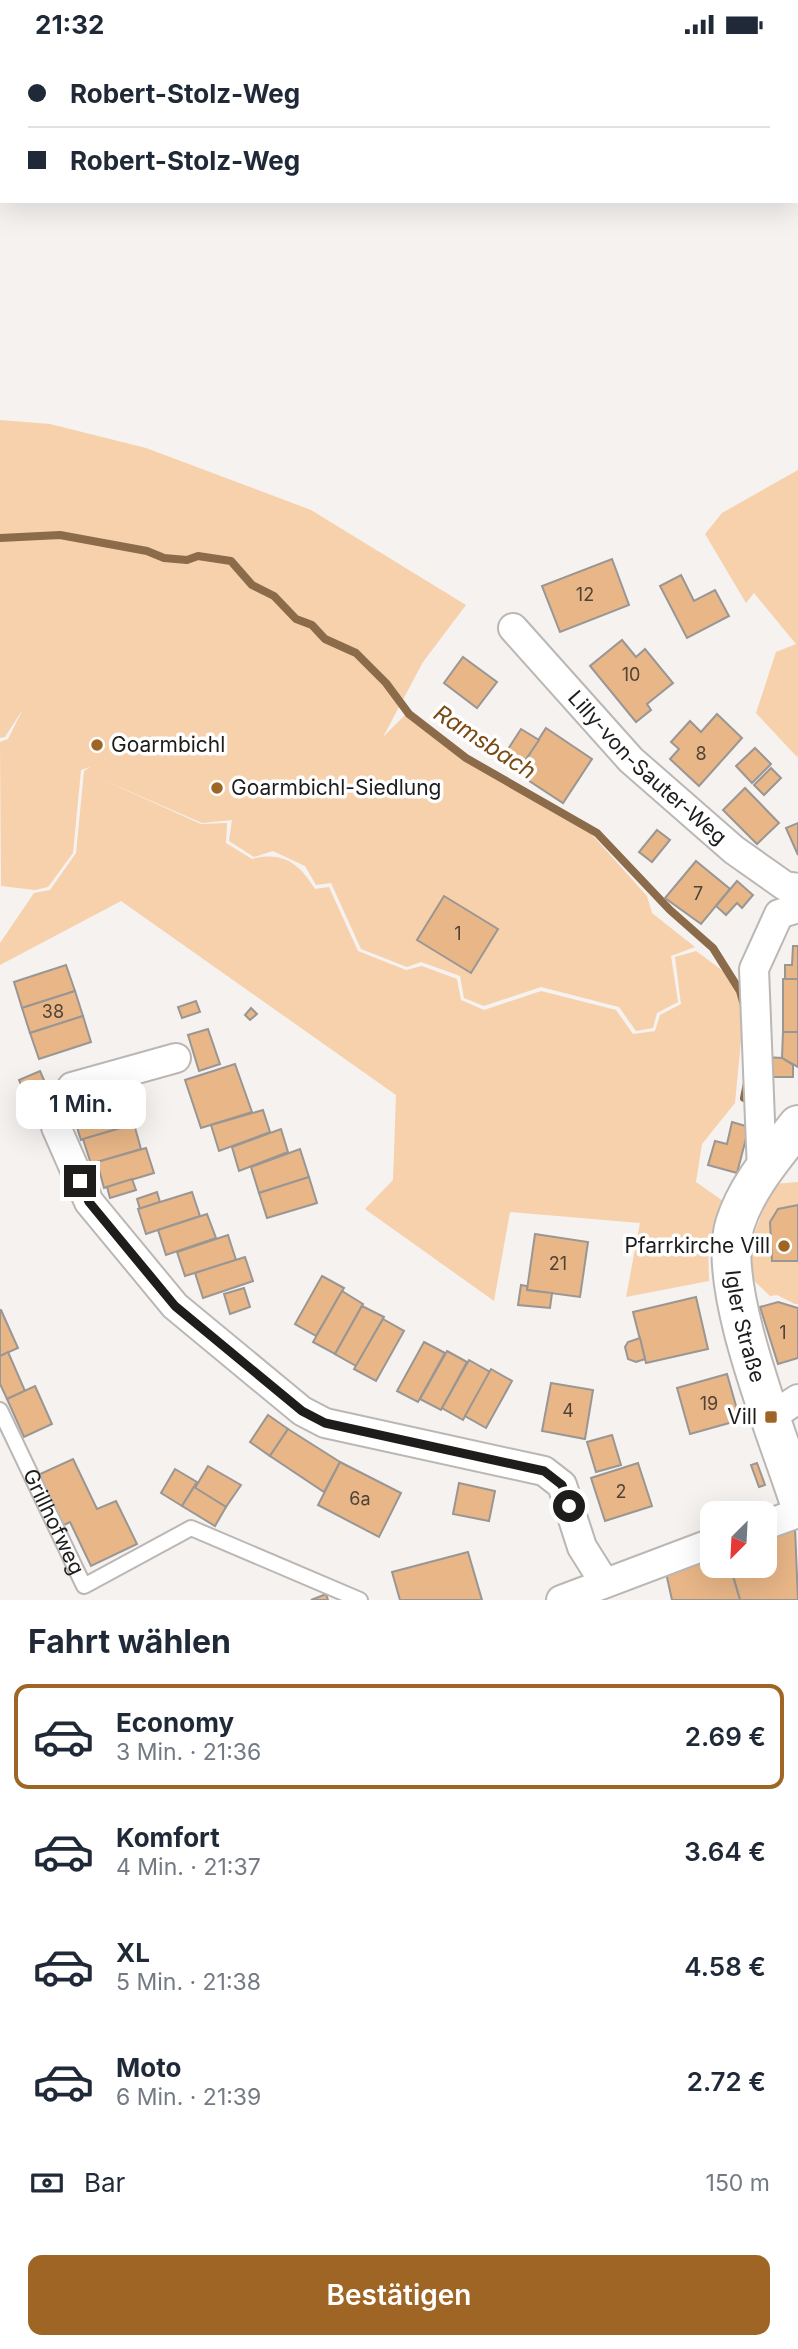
<!DOCTYPE html>
<html lang="de">
<head>
<meta charset="utf-8">
<style>
  :root { --surface:#fff; --page:#f6f6f7; --text:#1f2937; --muted:#747a83; --line:#e0e1e3; --accent:#9f6524 }
  body { margin:0; font-family:Inter,sans-serif; background:var(--page); color:var(--text); height:100vh; display:flex; flex-direction:column; font-size:26px; white-space:nowrap }
  * { box-sizing:border-box; margin:0 }
  p { font-size:23px; color:var(--muted) }
  .icon { flex:none; width:38px; height:38px; fill:none; stroke:currentColor; stroke-width:2; stroke-linecap:round; stroke-linejoin:round }
  .map { position:relative; height:1551px; overflow:hidden }
  .details { display:flex; flex-direction:column; background:var(--surface); flex:1 }
  .details>* { flex:none }
  .guide { position:absolute; left:0px; top:0px; width:798px; height:154px; box-shadow:0 7px 28px #0002; display:grid; align-content:center; height:154px; padding:0 28px; background:var(--surface) }
  .needle { width:46px; rotate:204deg }
  .buttons { position:absolute; left:700px; top:1452px; display:grid; gap:14px }
  .buttons a { display:grid; place-items:center; width:77px; height:77px; border-radius:14px; background:var(--surface); box-shadow:0 7px 28px #0002; font-size:35px }
  .end { position:absolute; width:32px; height:32px; margin:-16px; border:9px solid #1e1d1c; background:#fff; box-shadow:0 0 0 4px #fff }
  .from { border-radius:50% }
  .bubble { position:absolute; height:49px; border-radius:14px; background:var(--surface); box-shadow:0 7px 28px #0002; font-size:23px; font-weight:600; line-height:49px; text-align:center }
  .guide b { display:flex; align-items:center; gap:24px; height:66px; font-size:26px }
  .guide b+b { border-top:2px solid var(--line) }
  .guide i { width:18px; height:18px; background:var(--text) }
  ul { padding:0; list-style:none }
  li { display:flex; align-items:center; gap:21px; height:105px; margin:0 14px 10px; padding:0 14px; border:4px solid transparent; border-radius:14px }
  li div { flex:1 }
  li b { display:block; font-size:26px }
  li em { font-style:normal; font-weight:600 }
  li.active { border-color:var(--accent) }
  li>.icon { width:63px; height:63px; stroke-width:1.5 }
  h2 { padding:0 28px; font-size:32px; line-height:84px }
  .pay { display:flex; align-items:center; gap:18px; height:77px; padding:0 28px; font-size:26px }
  .pay p { margin-inline-start:auto }
  .action { display:flex; gap:14px; margin-top:auto; padding:14px 28px }
  .action a { flex:1; height:80px; border-radius:14px; background:var(--accent); color:#fff; font-size:28px; font-weight:600; line-height:80px; text-align:center }
  .status { display:flex; justify-content:space-between; align-items:center; height:49px; padding:0 35px; background:var(--surface); direction:ltr }
  .status svg { height:19px; fill:currentColor }
  .map>svg:first-child { display:block }
  .green { fill:#f7d0ac }
  .lines { fill:none; stroke-linecap:round; stroke-linejoin:round }
  .stream { stroke:#8c6b4a; stroke-width:8 }
  .building { fill:#e8b687; stroke:#999694; stroke-width:2 }
  .service-casing { stroke:#bab7b4; stroke-width:18 }
  .minor-casing { stroke:#bab7b4; stroke-width:32 }
  .secondary-casing { stroke:#bab7b4; stroke-width:42 }
  .service { stroke:#fff; stroke-width:14 }
  .minor { stroke:#fff; stroke-width:28 }
  .secondary { stroke:#fff; stroke-width:38 }
  .route { stroke:#1e1d1c; stroke-width:9 }
  .poi-dot { fill:#9f6524; stroke:#fff; stroke-width:2.5 }
  .labels { text-anchor:middle; stroke-width:7; stroke-linejoin:round; paint-order:stroke }
  .number-label { font-size:18px; fill:#504337 }
  .poi-label { font-size:21px; fill:#1e1d1c; stroke:#fff; text-anchor:start }
  .street-label { font-size:21px; fill:#1e1d1c; stroke:#fff }
  .water-label { font-size:23px; font-style:italic; fill:#794a14; stroke:#fff }
</style>
</head>
<body>
<div class="status"><b>21:32</b><svg viewBox="0 0 49 12"><path d="M0 12V9h3v3zM5 12V6h3v6zM10 12V3h3v9zM15 12V0h3v12zM26 1h20v11H26zM47 4h2v5h-2z"/></svg></div>
<div class="map">
<svg width="798" height="1551" viewBox="0 0 798 1551">
  <rect width="100%" height="100%" fill="#f5f2f0"/>
  <g class="green">
    <path d="M0,371l50,4 96,24 165,62 155,95 -43,57 -40,75 23,-23 56,46 124,68 61,68 5,17 43,34 -24,9 7,46 -21,11 -4,15 -17,3 -17,-24 -78,-20 -57,19 -20,-8 -4,-22 -39,-14 -14,5 -46,-18 -30,-66 -15,2 -11,-19 -32,-15 -19,6 -25,-16 3,-21 -30,3 -101,-44 100,45 26,-1 -1,20 26,16c30,-8 47,4 63,30l14,-2 29,64 48,19 16,-4 35,13 4,21 23,10 57,-19 75,19 17,24 22,-3 5,-16 21,-11 -6,-47 21,-6 50,37 -11,115 -33,41 -6,38 27,19 -15,45 1,35 -83,16 14,-74 -130,-11 -16,89 -129,-92 28,-29 3,-85 -275,-194 -121,64v-22l34,-50 16,-3 26,-37 8,-82 6,-4 -9,3 -8,83 -25,34 -13,3 -34,-4 -1,-144 8,-3 15,-30 -18,28 -5,1z"/>
    <path d="M798,421v286l-1,1 -41,-44 20,-61 20,-8 -42,-51 -8,10 -41,-69 17,-21z"/>
    <path d="M798,1133v23l-20,4 -8,13 2,38 26,1v43h-3l-18,-9 -7,1 -22,-21 2,-30 23,-61z"/>
  </g>
  <g class="lines">
    <g class="stream">
      <path d="M0,489l60,-3 87,16 17,7 23,2 11,-4 33,5 21,24 22,11 22,23 16,6 13,14 31,14 30,30 23,31 57,44 131,75 73,77 43,38 27,43 3,11"/>
      <path d="M744,1049l3,-15"/>
    </g>
  </g>
  <g class="building">
    <path d="M612,510l17,46 -69,27 -18,-46z"/>
    <path d="M681,526l13,26 21,-11 14,26 -42,22 -27,-52z"/>
    <path d="M622,591l14,17 9,-8 28,34 -26,21 4,6 -15,12 -46,-56z"/>
    <path d="M463,608l34,25 -20,26 -33,-25z"/>
    <path d="M717,665l25,24 -43,48 -29,-27 9,-10 -8,-7 19,-21 11,11z"/>
    <path d="M546,679l46,31 -29,44 -46,-30z"/>
    <path d="M521,680l18,11 -21,31 -17,-11z"/>
    <path d="M755,699l16,16 -19,19 -16,-17z"/>
    <path d="M771,719l10,10 -17,17 -10,-10z"/>
    <path d="M745,739l34,35 -22,21 -34,-34z"/>
    <path d="M798,774v32l-12,-27z"/>
    <path d="M657,781l13,10 -18,22 -13,-10z"/>
    <path d="M696,812l34,28 -29,35 -36,-26z"/>
    <path d="M737,832l16,14 -11,13 -5,-5 -11,12 -10,-9z"/>
    <path d="M444,847l54,33 -27,44 -54,-33z"/>
    <path d="M793,897h5v33h-13v-14h7z"/>
    <path d="M66,916l9,26 -53,17 -8,-26z"/>
    <rect x="783" y="930" width="15" height="53"/>
    <path d="M75,942l8,25 -53,17 -8,-25z"/>
    <path d="M196,952l4,11 -18,6 -4,-11z"/>
    <path d="M251,959l6,6 -7,6 -5,-5z"/>
    <path d="M83,967l8,26 -52,17 -9,-26z"/>
    <path d="M208,980l12,35 -21,7 -11,-36z"/>
    <path d="M783,983h15v35l-16,-9z"/>
    <path d="M766,1008l16,1 11,7v12h-27z"/>
    <path d="M235,1015l17,48 -51,16 -16,-48z"/>
    <path d="M40,1022l10,23 -21,8 -10,-22z"/>
    <path d="M118,1052l8,6 6,18 -51,15 -8,-25z"/>
    <path d="M263,1061l7,22 -51,19 -8,-26z"/>
    <path d="M732,1073l17,5 -12,46 -29,-8 7,-24 12,3z"/>
    <path d="M134,1075l7,25 -50,15 -8,-25z"/>
    <path d="M281,1080l7,23 -49,19 -7,-24z"/>
    <path d="M146,1099l8,25 -50,15 -7,-26z"/>
    <path d="M300,1100l9,28 -50,16 -8,-26z"/>
    <path d="M309,1128l8,26 -50,15 -8,-25z"/>
    <path d="M132,1130l4,11 -26,8 -3,-11z"/>
    <path d="M157,1143l3,10 -20,7 -3,-10z"/>
    <path d="M192,1143l8,24 -54,18 -8,-25z"/>
    <path d="M798,1156v56h-26l-2,-39 8,-13z"/>
    <path d="M207,1165l9,24 -50,17 -8,-25z"/>
    <path d="M535,1185l53,8 -8,55 -53,-7z"/>
    <path d="M228,1186l8,25 -51,16 -8,-24z"/>
    <path d="M245,1208l8,24 -50,17 -8,-25z"/>
    <path d="M322,1227l22,12 -28,48 -21,-12z"/>
    <path d="M521,1236l6,1v4l25,3 -2,15 -32,-3z"/>
    <path d="M244,1239l6,19 -20,7 -6,-20z"/>
    <path d="M342,1242l21,13 -28,50 -22,-12z"/>
    <path d="M696,1248l12,52 -62,14 -13,-51z"/>
    <path d="M778,1253l20,6v50l-20,6 -18,-57z"/>
    <path d="M362,1257l22,11 -28,49 -21,-12z"/>
    <path d="M1,1261l17,38 -18,8v-46z"/>
    <path d="M383,1270l21,12 -28,50 -22,-12z"/>
    <path d="M640,1289l5,21 -9,3 -8,-3 -3,-12 3,-5z"/>
    <path d="M424,1293l21,11 -27,49 -21,-11z"/>
    <path d="M447,1302l20,11 -26,48 -21,-11z"/>
    <path d="M8,1303l17,39 -18,8 -7,-15v-28z"/>
    <path d="M469,1311l21,12 -27,48 -21,-12z"/>
    <path d="M491,1320l21,12 -26,47 -21,-12z"/>
    <path d="M727,1325l13,46 -50,14 -13,-46z"/>
    <path d="M551,1334l42,7 -8,49 -43,-8z"/>
    <path d="M35,1337l17,38 -28,13 -17,-38z"/>
    <path d="M268,1366l20,14 -18,27 -20,-14z"/>
    <path d="M288,1380l52,33 -16,30 -54,-36z"/>
    <path d="M612,1386l9,30 -25,7 -9,-30z"/>
    <path d="M73,1410l24,50 19,-8 21,43 -46,22 -21,-44 -8,4 -24,-51z"/>
    <path d="M340,1413l61,31 -22,44 -61,-32z"/>
    <path d="M638,1414l14,43 -47,15 -14,-43z"/>
    <path d="M757,1414l8,22 -6,2 -8,-22z"/>
    <path d="M208,1417l33,19 -15,22 -31,-19z"/>
    <path d="M175,1420l22,13 -15,24 -21,-13z"/>
    <path d="M459,1434l36,8 -6,30 -36,-7z"/>
    <path d="M194,1438l32,20 -11,19 -33,-20z"/>
    <path d="M795,1479l3,72h-58l-10,-34h35v-30z"/>
    <path d="M712,1502v15h18l10,34h-68l-8,-36z"/>
    <path d="M468,1503l14,48h-82l-8,-28z"/>
    <path d="M326,1545l2,6h-17z"/>
  </g>
  <g class="lines">
    <g class="service-casing">
      <g id="service">
        <path id="s1" d="M0,1361l84,176 107,-58 169,72"/>
      </g>
    </g>
    <g class="minor-casing">
      <g id="minor">
        <path id="s2" d="M513,579l118,132 103,90 51,36 13,2"/>
        <path d="M176,1009l-104,29 -11,16 -5,24 33,75 86,104 127,105 23,12 219,48 18,14 20,62 22,35"/>
        <path d="M762,1122l-8,-202 25,-55 19,-6"/>
        <path d="M771,1368l27,-18"/>
        <path d="M765,1476l33,-12"/>
        <path d="M561,1551l151,-57"/>
      </g>
    </g>
    <g class="secondary-casing">
      <g id="secondary">
        <path id="s3" d="M798,1076c-24,31 -51,61 -63,99 -19,62 42,209 63,274"/>
      </g>
    </g>
    <use href="#service" class="service"/>
    <use href="#minor" class="minor"/>
    <use href="#secondary" class="secondary"/>
  </g>
  <g class="lines">
    <path class="route" d="M80,1132l9,21 86,104 127,105 23,12 219,48 18,14 7,21"/>
  </g>
  <g class="poi-dot">
    <circle cx="97" cy="696" r="7"/>
    <circle cx="217" cy="739" r="7"/>
    <circle cx="784" cy="1197" r="7"/>
    <rect x="764" y="1361" width="14" height="14" rx="3.5"/>
  </g>
  <g class="labels">
    <g class="number-label">
      <text x="585" y="552">12</text>
      <text x="631" y="632">10</text>
      <text x="701" y="711">8</text>
      <text x="698" y="851">7</text>
      <text x="458" y="891">1</text>
      <text x="53" y="969">38</text>
      <text x="558" y="1221">21</text>
      <text x="783" y="1290">1</text>
      <text x="709" y="1361">19</text>
      <text x="568" y="1368">4</text>
      <text x="621" y="1449">2</text>
      <text x="360" y="1456">6a</text>
    </g>
    <g class="poi-label">
      <text x="111" y="703">Goarmbichl</text>
      <text x="231" y="746">Goarmbichl-Siedlung</text>
      <text x="770" y="1204" text-anchor="end">Pfarrkirche Vill</text>
      <text x="757" y="1375" text-anchor="end">Vill</text>
    </g>
    <g class="street-label">
      <text dy="7" stroke="none"><textPath href="#s2" startOffset="194">Lilly-von-Sauter-Weg</textPath></text>
      <text dy="7" stroke="none"><textPath href="#s3" startOffset="222">Igler Straße</textPath></text>
      <text dy="7" stroke="none"><textPath href="#s1" startOffset="124">Grillhofweg</textPath></text>
    </g>
    <g class="water-label">
      <text transform="translate(485 693) rotate(33)" y="8">Ramsbach</text>
    </g>
  </g>
</svg>
<div class="buttons">
<a><svg class="needle" viewBox="-14 -14 28 28"><path d="M0-13l5 13h-10z" fill="#e53935"/><path d="M0 13l5-13h-10z" fill="#747a83"/></svg></a>
</div>
<i class="end from" style="left:569px;top:1457px"></i>
<i class="end" style="left:80px;top:1132px"></i>
<div class="bubble" style="left:16px;top:1031px;width:130px">1 Min.</div>
<div class="guide">
<b><i class="from"></i>Robert-Stolz-Weg</b>
<b><i></i>Robert-Stolz-Weg</b>
</div>
</div>
<section class="details">
<h2>Fahrt wählen</h2>
<ul>
<li class="active"><svg class="icon" aria-label="car" viewBox="0 0 24 24"><path d="M5 17H2v-5l4-1 3-4h7l3 4 3 1v5h-3M9 17h6M6 11h13"/><circle cx="7" cy="17" r="2"/><circle cx="17" cy="17" r="2"/></svg><div><b>Economy</b><p>3 Min. · 21:36</p></div><em>2.69 €</em></li>
<li><svg class="icon" aria-label="car" viewBox="0 0 24 24"><path d="M5 17H2v-5l4-1 3-4h7l3 4 3 1v5h-3M9 17h6M6 11h13"/><circle cx="7" cy="17" r="2"/><circle cx="17" cy="17" r="2"/></svg><div><b>Komfort</b><p>4 Min. · 21:37</p></div><em>3.64 €</em></li>
<li><svg class="icon" aria-label="car" viewBox="0 0 24 24"><path d="M5 17H2v-5l4-1 3-4h7l3 4 3 1v5h-3M9 17h6M6 11h13"/><circle cx="7" cy="17" r="2"/><circle cx="17" cy="17" r="2"/></svg><div><b>XL</b><p>5 Min. · 21:38</p></div><em>4.58 €</em></li>
<li><svg class="icon" aria-label="car" viewBox="0 0 24 24"><path d="M5 17H2v-5l4-1 3-4h7l3 4 3 1v5h-3M9 17h6M6 11h13"/><circle cx="7" cy="17" r="2"/><circle cx="17" cy="17" r="2"/></svg><div><b>Moto</b><p>6 Min. · 21:39</p></div><em>2.72 €</em></li>
</ul>
<div class="pay"><svg class="icon" aria-label="cash" viewBox="0 0 24 24"><path d="M3 7h18v10H3z"/><circle cx="12" cy="12" r="2"/></svg>Bar<p>150 m</p></div>
<div class="action"><a>Bestätigen</a></div>
</section>
</body>
</html>
